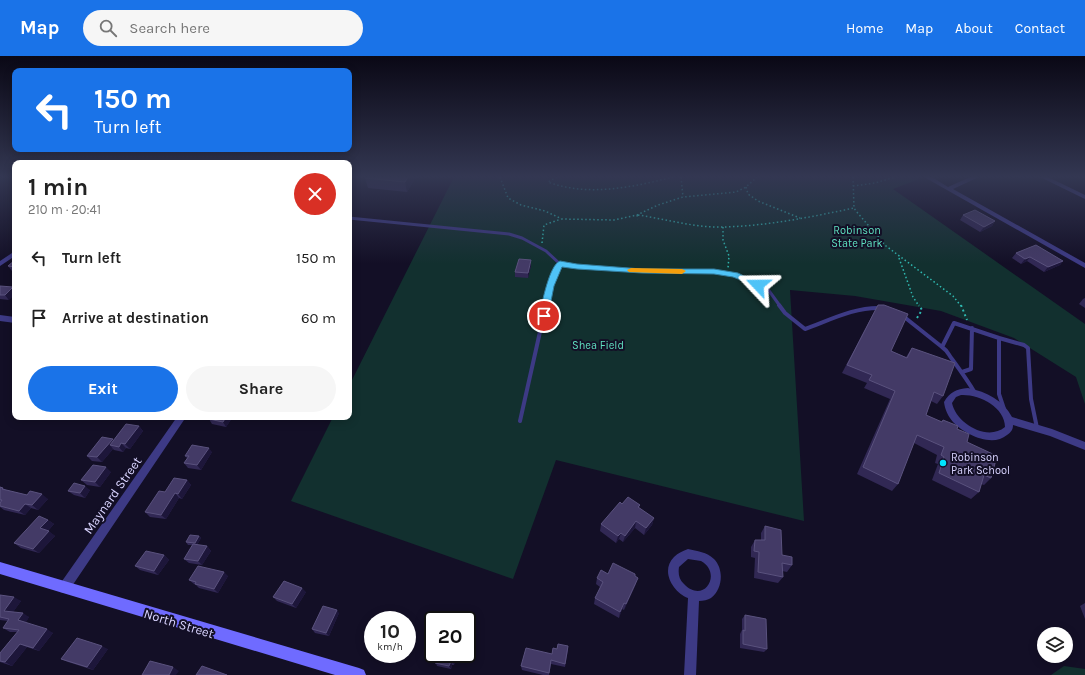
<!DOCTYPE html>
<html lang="en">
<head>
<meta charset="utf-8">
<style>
	:root { --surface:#fff; --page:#f6f6f6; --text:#222; --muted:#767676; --accent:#1a73e8 }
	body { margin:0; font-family:Karla,sans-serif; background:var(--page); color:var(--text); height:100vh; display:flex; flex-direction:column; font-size:15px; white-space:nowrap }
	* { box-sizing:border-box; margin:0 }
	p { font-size:13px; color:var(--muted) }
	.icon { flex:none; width:22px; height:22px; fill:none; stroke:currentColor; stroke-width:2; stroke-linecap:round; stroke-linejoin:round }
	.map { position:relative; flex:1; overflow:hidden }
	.sheet { position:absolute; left:12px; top:104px; width:340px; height:260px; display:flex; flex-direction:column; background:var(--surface); border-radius:8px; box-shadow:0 2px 10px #0003 }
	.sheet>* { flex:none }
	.hud { position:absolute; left:12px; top:12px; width:340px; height:84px; border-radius:8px; box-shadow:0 2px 10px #0003; background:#1a73e8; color:#fff; overflow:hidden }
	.buttons { position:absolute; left:1037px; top:571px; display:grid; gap:8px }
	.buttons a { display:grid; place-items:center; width:36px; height:36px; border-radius:50%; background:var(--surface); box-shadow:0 2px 10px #0003; font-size:20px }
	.speed { position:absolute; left:364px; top:555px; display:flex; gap:8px; font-size:20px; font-weight:700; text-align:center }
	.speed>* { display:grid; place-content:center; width:52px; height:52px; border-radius:50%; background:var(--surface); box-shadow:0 2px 10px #0003; line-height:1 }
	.speed small { font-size:10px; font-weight:400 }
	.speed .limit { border:2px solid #111; border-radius:6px; background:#fff; color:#111 }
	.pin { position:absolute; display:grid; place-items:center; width:34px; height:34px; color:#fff; margin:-17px; border:2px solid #fff; border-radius:50%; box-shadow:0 1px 4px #0007 }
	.me { position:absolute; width:44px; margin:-22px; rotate:293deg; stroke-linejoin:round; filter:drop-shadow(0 0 3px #0008) }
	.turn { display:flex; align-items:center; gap:14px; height:84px; padding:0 16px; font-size:18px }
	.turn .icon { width:52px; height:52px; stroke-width:2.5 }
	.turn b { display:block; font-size:28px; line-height:34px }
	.round { display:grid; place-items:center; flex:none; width:42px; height:42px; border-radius:21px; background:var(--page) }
	.headline { display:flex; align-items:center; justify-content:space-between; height:68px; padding:0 16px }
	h1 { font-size:24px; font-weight:700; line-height:30px }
	.action { display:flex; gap:8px; margin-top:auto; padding:8px 16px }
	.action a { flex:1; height:46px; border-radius:24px; background:var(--accent); color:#fff; font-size:16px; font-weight:700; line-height:46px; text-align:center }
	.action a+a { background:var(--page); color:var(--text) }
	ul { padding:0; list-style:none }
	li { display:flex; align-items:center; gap:12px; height:60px; padding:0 16px }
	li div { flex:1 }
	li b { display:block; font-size:15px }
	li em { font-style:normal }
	header { display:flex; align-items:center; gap:24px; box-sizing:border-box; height:56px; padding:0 20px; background:var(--accent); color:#fff }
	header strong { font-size:19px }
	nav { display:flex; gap:22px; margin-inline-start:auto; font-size:14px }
	.search { width:280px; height:36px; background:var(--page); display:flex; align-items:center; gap:10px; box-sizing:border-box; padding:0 14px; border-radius:22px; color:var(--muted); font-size:15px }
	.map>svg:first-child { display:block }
	.green { fill:#12302f }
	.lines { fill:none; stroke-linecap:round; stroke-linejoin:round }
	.path-far1 { stroke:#2fb8b0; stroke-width:1.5; stroke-dasharray:1.5 2.5; stroke-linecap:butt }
	.path { stroke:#2fb8b0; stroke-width:2; stroke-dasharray:2 3; stroke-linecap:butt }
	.lane-far1 { stroke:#3d3a85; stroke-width:3 }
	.lane { stroke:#3d3a85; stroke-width:4 }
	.street { fill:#3d3a85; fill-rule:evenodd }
	.secondary { fill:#6f6bff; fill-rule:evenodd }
	.wall { fill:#312854 }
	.shaded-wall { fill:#1d163a }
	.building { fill:#433a66; stroke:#5a527e }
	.route { fill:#4fc3f7; stroke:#337fa1 }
	.slow { fill:#f59e0b }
	.poi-dot { fill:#00e5ff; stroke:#130f26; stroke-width:1.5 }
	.labels { text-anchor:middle; stroke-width:4; stroke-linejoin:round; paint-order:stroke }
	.park-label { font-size:11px; fill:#5fe0c0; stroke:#130f26 }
	.poi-label { font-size:11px; fill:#d9d4ff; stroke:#130f26; text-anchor:start }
	.near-street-label { font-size:13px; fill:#d9d4ff; stroke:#130f26 }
</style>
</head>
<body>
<header>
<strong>Map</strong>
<div class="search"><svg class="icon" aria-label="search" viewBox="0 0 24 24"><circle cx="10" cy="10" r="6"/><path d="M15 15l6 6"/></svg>Search here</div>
<nav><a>Home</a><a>Map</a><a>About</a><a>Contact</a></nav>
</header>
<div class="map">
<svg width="1085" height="619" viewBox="0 0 1085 619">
	<rect width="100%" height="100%" fill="#130f26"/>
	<path class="green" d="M 454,121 L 917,121 L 919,123 L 893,133 L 1085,268 L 1085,348 L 1076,321 L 1014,282 L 941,255 L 855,240 L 790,234 L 804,465 L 556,404 L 513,523 L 291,445 L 333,361 L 349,361 L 349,330 Z
		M 1064,610 L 1085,613 L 1085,619 L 1051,619 Z"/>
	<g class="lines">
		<path class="path-far1" d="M 500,121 L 508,142 L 521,149 L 545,155 L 562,163 L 614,164 L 637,159 L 658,149 L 683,141 L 736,136 L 746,131 L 757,121
			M 557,121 L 548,126 C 588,141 633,131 673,121
			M 681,121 L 683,141
			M 853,121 L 854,152 L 856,155 L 886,190 L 953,240 L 961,250
			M 853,130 L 875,127 L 895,121
			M 746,131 L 748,138 L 758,145 L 800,162
			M 637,159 L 638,163
			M 638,159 C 666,163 695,172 723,171 C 767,170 811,161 854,152
			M 723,171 L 723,184 L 729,200 L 728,212
			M 542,187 L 544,169 L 561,163
			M 899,202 L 913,241 L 919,250"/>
		<path class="path" d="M 961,249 L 967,264
			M 917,262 L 922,254 L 919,249"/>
		<path class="lane-far1" d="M 349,162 L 509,178 L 522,182 L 546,195 L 560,208 L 577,211 L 642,215 L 714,215 L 735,219 L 767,232 L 780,250
			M 545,250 L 550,230 L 560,208"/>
		<path class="lane" d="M 779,249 L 785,257 L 805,273 C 830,264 854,251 881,252
			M 903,260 L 942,291
			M 999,282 L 1024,289 L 1028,292 L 1031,343 L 1037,372
			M 962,316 L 971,313 L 972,272
			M 975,337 C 968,325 960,314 952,303 C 948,298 948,295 942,291 L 954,267 L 999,282 L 999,338 L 1004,353
			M 520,365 L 546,249"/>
		<path class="street" d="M 924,121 L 932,121 L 948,131 L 970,121 L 979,121 L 953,133 L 1085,207 L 1085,212 Z
			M 1040,121 L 1048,121 L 1085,139 L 1085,143 Z
			M 15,195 L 15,200 L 0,210 L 0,205 Z
			M 0,259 L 15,261 L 15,267 L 0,265 Z
			M 968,332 C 987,336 1003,344 1012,361 L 1052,373 L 1085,386 L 1085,394 L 1050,380 L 1013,369 C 1013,374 1011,376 1007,379 C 992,392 964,378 953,366 C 948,360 945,354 944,346 C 950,336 956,333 968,332 ZM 961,339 C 979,338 1005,351 1005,371 C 987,386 956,367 952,347 L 956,341 Z
			M 177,361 L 186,361 L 68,536 L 64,537 L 60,536 L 59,532 L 60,528 Z
			M 688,493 C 697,495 707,496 714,503 C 724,513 723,533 711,542 C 708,544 703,545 699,545 L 696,619 L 684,619 L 688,542 C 673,536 660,515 674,501 C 678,497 683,495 688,493 ZM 688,503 C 692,504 697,504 701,505 C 723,517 704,549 684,528 C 679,523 678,518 679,511 Z"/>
		<path class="secondary" d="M 0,506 L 359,612 L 364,614 L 366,619 L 335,619 L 0,518 Z"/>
	</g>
	<path class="wall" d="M 416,121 L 407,136 L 368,132 L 365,122 Z
		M 963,159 L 995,165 L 992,170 L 980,176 L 960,164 Z
		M 1016,197 L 1063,205 L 1060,209 L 1044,216 L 1027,205 L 1021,208 L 1012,202 Z
		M 15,204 L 15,216 L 12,215 L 8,210 Z
		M 531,210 L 528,222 L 515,221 L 515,216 Z
		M 0,230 L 9,244 L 0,243 Z
		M 1085,242 L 1085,252 L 1079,248 L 1083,243 Z
		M 874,256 L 891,295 L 906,301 L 912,292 L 943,340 L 937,348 L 931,345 L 926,359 L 941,366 L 943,364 L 957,373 L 991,422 L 984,429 L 981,428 L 979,436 L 971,443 L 932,424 L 938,408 L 935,407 L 937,399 L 914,387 L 898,428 L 892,435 L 857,418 L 890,343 L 864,332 L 867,327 L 842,317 Z
		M 210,361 L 239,361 L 238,363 L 232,362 L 226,371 L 212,368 L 209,363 Z
		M 139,370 L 143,375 L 130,393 L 126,392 L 123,396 L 114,394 L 113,393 L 102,406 L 92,405 L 87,400 Z
		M 212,396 L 201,414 L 188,412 L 184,407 L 187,402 L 185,400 Z
		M 111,416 L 100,431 L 87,429 L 81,424 Z
		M 187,424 L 191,429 L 182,443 L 179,442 L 166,463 L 150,461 L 145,456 L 165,436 Z
		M 0,431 L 3,432 L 6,434 L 27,439 L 48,443 L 38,454 L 31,452 L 25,459 L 4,454 L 0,451 Z
		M 90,434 L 85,442 L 74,439 L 68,435 Z
		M 622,448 L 640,449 L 639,452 L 654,462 L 652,469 L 644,479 L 635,472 L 623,486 L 619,483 L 616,487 L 600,475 L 601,468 Z
		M 48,464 L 54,468 L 48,475 L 55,480 L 39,497 L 21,492 L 14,487 Z
		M 765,470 L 782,499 L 792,509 L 787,516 L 782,515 L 783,521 L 778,527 L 754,522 L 755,502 L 751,501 L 751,491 L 755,484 L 761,484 L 761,477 Z
		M 199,480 L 201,482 L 197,489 L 207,490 L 211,495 L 202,509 L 189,507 L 184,503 L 193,489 L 188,489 L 186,486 Z
		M 164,499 L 169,504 L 158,519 L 140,514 L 135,510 Z
		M 608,518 L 635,518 L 635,520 L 636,528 L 624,554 L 622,553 L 619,562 L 594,548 L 595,542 L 600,531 L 596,528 L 597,522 Z
		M 228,520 L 218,537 L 199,532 L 196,529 L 194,528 L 189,524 Z
		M 306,536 L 296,552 L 277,545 L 273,541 Z
		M 0,539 L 21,545 L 13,556 L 29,561 L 25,567 L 53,577 L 39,595 L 27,591 L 12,610 L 0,606 L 0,597 L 17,576 L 10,576 L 3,572 L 8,565 L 0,564 Z
		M 1085,547 L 1085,563 L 1080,550 Z
		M 339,557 L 329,580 L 315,577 L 312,573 Z
		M 745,559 L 767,593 L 764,596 L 740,592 L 740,578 L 742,574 L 742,563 Z
		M 108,593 L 93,614 L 68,606 L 61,603 Z
		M 568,594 L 565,611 L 551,608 L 549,619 L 543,619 L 522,614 L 521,610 L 552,598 Z
		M 435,598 L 457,598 L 454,609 L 452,609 L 451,613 L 437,610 L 434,602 Z"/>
	<path class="shaded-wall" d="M 408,121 L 416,121 L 407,136 L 405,126 Z
		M 995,165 L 992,170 L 980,176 L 984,171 Z
		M 1030,201 L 1027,205 L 1021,208 L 1025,203 Z
		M 531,204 L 531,210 L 528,222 L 528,217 Z
		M 1063,205 L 1060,209 L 1044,216 L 1048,211 Z
		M 13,231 L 15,234 L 15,239 L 9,244 L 5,239 Z
		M 226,361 L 232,361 L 232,362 L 226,371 L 223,366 Z
		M 139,370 L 143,375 L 130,393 L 125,388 Z
		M 113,383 L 117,388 L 110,389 L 113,393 L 102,406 L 97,401 Z
		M 121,387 L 126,392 L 123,396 L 119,391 Z
		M 209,392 L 212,396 L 201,414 L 197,409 Z
		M 106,411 L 111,416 L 100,431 L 95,426 Z
		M 187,424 L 191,429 L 182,443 L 178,438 Z
		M 85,430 L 90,434 L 85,442 L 80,437 Z
		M 175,437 L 179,442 L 166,463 L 161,459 Z
		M 42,438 L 48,443 L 38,454 L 32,449 Z
		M 25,448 L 31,452 L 25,459 L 19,455 Z
		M 654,462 L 652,469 L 644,479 L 646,472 Z
		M 48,464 L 54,468 L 46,477 L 40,472 Z
		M 636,465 L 635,472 L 623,486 L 625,480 Z
		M 49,475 L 55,480 L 39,497 L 33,493 Z
		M 621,477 L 619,483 L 616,487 L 618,480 Z
		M 199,480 L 201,482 L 197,489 L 195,487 Z
		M 207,490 L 211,495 L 202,509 L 198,505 Z
		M 164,499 L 169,504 L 158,519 L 154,515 Z
		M 224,516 L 228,520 L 218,537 L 214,533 Z
		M 638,522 L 636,528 L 624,554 L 626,548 Z
		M 302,532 L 306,536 L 296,552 L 292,548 Z
		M 14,541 L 21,545 L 11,559 L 4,555 Z
		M 624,547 L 619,562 L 620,556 Z
		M 337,554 L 339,557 L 329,580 L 326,577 Z
		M 23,557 L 29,561 L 25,568 L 18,564 Z
		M 47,573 L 53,577 L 39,595 L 33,592 Z
		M 20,588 L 27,591 L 12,610 L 5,606 Z
		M 102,590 L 108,593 L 93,614 L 87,611 Z
		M 455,598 L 457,598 L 454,609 L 453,606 Z
		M 451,605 L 452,609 L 451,613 L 449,610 Z
		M 173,611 L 179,615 L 176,619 L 169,619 Z"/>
	<path class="building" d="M 366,121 L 408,121 L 405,126 L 365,122 Z
		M 975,154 L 995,165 L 984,171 L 963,159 Z
		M 1036,189 L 1063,205 L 1048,211 L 1030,201 L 1025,203 L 1016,197 Z
		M 519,203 L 531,204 L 528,217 L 515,216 Z
		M 15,204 L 15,211 L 8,210 Z
		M 0,230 L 13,231 L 5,239 L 0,239 Z
		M 878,249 L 884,249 L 908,258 L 891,295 L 907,302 L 912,292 L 955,307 L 943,340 L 934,336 L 926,359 L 942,366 L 943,364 L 958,370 L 957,373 L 969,378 L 967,386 L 997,400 L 991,422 L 984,419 L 979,436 L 939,417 L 944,401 L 941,399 L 944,391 L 917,379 L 898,428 L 863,411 L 895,335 L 869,324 L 872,319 L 847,309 Z
		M 210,361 L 226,361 L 223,366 L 209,363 Z
		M 126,368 L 139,370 L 125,388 L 121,387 L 119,391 L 110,389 Z
		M 102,381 L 113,383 L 97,401 L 87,400 Z
		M 192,389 L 209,392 L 197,409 L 184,407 L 189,400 L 185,400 Z
		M 93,409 L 106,411 L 95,426 L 81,424 Z
		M 174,422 L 187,424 L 178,438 L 175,437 L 161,459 L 145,456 L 159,435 L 165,436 Z
		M 74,427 L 85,430 L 80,437 L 68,435 Z
		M 0,431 L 3,432 L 2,433 L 27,439 L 30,435 L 42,438 L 32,449 L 25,448 L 19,455 L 0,450 L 0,447 L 2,444 L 0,444 Z
		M 628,441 L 640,449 L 638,451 L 654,462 L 646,472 L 636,465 L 625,480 L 621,477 L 618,480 L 601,468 L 620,446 L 622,448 Z
		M 39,460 L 48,464 L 40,472 L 49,475 L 33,493 L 14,487 Z
		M 765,470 L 781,474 L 782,499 L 792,501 L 792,509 L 782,507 L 783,521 L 758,516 L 759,496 L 754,495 L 755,484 L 765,484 Z
		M 190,479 L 199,480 L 195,487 L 186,486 Z
		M 193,488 L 207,490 L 198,505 L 184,503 Z
		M 146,495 L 164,499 L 154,515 L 135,510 Z
		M 613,507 L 635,518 L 635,520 L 638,522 L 626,548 L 624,547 L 620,556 L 595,542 L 603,526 L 597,522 L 601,514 L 608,518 Z
		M 198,510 L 224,516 L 214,533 L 195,528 L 196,526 L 189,524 Z
		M 284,525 L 302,532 L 292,548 L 273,541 Z
		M 0,539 L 14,541 L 4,555 L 23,557 L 18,564 L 47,573 L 33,592 L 20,588 L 5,606 L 0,605 L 0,597 L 19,574 L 3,572 L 9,563 L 0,561 Z
		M 323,550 L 337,554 L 326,577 L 312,573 Z
		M 745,559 L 766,563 L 767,593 L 743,588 L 743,574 L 745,575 Z
		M 77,582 L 102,590 L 87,611 L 61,603 Z
		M 558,588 L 568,590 L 565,608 L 551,604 L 549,617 L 521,610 L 526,592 L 552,598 L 553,592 L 557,593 Z
		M 435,598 L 455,598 L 453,606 L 451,605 L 449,610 L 435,607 L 436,602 L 434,602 Z
		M 150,605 L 173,611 L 169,619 L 142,619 Z
		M 202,610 L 227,619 L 196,619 Z"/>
	<linearGradient id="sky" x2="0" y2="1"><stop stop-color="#0a0815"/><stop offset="0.58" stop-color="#333752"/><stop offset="1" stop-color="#333752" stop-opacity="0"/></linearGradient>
	<rect width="1085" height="208" fill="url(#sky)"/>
	<path class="route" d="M 560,205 L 577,208 L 642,213 L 714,213 L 738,217 L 762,229 L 758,231 L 733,221 L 714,218 L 642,217 L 577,213 L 562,211 L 554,230 L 548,260 L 546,262 L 541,262 L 539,260 C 542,248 549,209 560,205 Z"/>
	<path class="slow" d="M 631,212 L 682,213 L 686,215 L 682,218 L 629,216 L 627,214 Z"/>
	<circle class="poi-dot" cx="943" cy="407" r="4"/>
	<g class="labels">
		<g class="park-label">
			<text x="857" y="178">Robinson<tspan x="857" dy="13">State Park</tspan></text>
			<text x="598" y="293">Shea Field</text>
		</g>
		<g class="poi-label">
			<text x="951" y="405">Robinson<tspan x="951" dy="13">Park School</tspan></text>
		</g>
		<g class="near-street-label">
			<text transform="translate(112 439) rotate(-55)" y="5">Maynard Street</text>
			<text transform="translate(179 567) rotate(17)" y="5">North Street</text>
		</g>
	</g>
</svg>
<div class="buttons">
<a><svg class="icon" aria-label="layers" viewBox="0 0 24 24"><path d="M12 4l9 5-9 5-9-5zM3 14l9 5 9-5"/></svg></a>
</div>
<div class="speed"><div>10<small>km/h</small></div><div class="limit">20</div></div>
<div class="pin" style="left:544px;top:260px;background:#d93025"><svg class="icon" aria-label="arrive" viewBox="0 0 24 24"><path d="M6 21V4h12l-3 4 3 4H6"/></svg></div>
<svg class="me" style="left:758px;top:229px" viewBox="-20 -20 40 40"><path d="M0-17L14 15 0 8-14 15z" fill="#4fc3f7" stroke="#fff" stroke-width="4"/></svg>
<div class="hud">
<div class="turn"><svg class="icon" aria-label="left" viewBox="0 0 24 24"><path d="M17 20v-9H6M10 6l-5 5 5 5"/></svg><div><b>150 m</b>Turn left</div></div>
</div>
<section class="sheet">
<div class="headline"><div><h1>1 min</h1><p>210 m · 20:41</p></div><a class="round" style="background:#d93025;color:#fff"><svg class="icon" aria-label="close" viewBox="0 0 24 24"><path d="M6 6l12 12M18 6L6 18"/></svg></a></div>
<ul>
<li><svg class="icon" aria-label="left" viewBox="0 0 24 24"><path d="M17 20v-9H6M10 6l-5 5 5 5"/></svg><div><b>Turn left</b></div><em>150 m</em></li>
<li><svg class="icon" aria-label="arrive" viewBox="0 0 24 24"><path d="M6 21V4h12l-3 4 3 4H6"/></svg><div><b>Arrive at destination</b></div><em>60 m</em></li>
</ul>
<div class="action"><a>Exit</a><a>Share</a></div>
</section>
</div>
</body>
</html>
